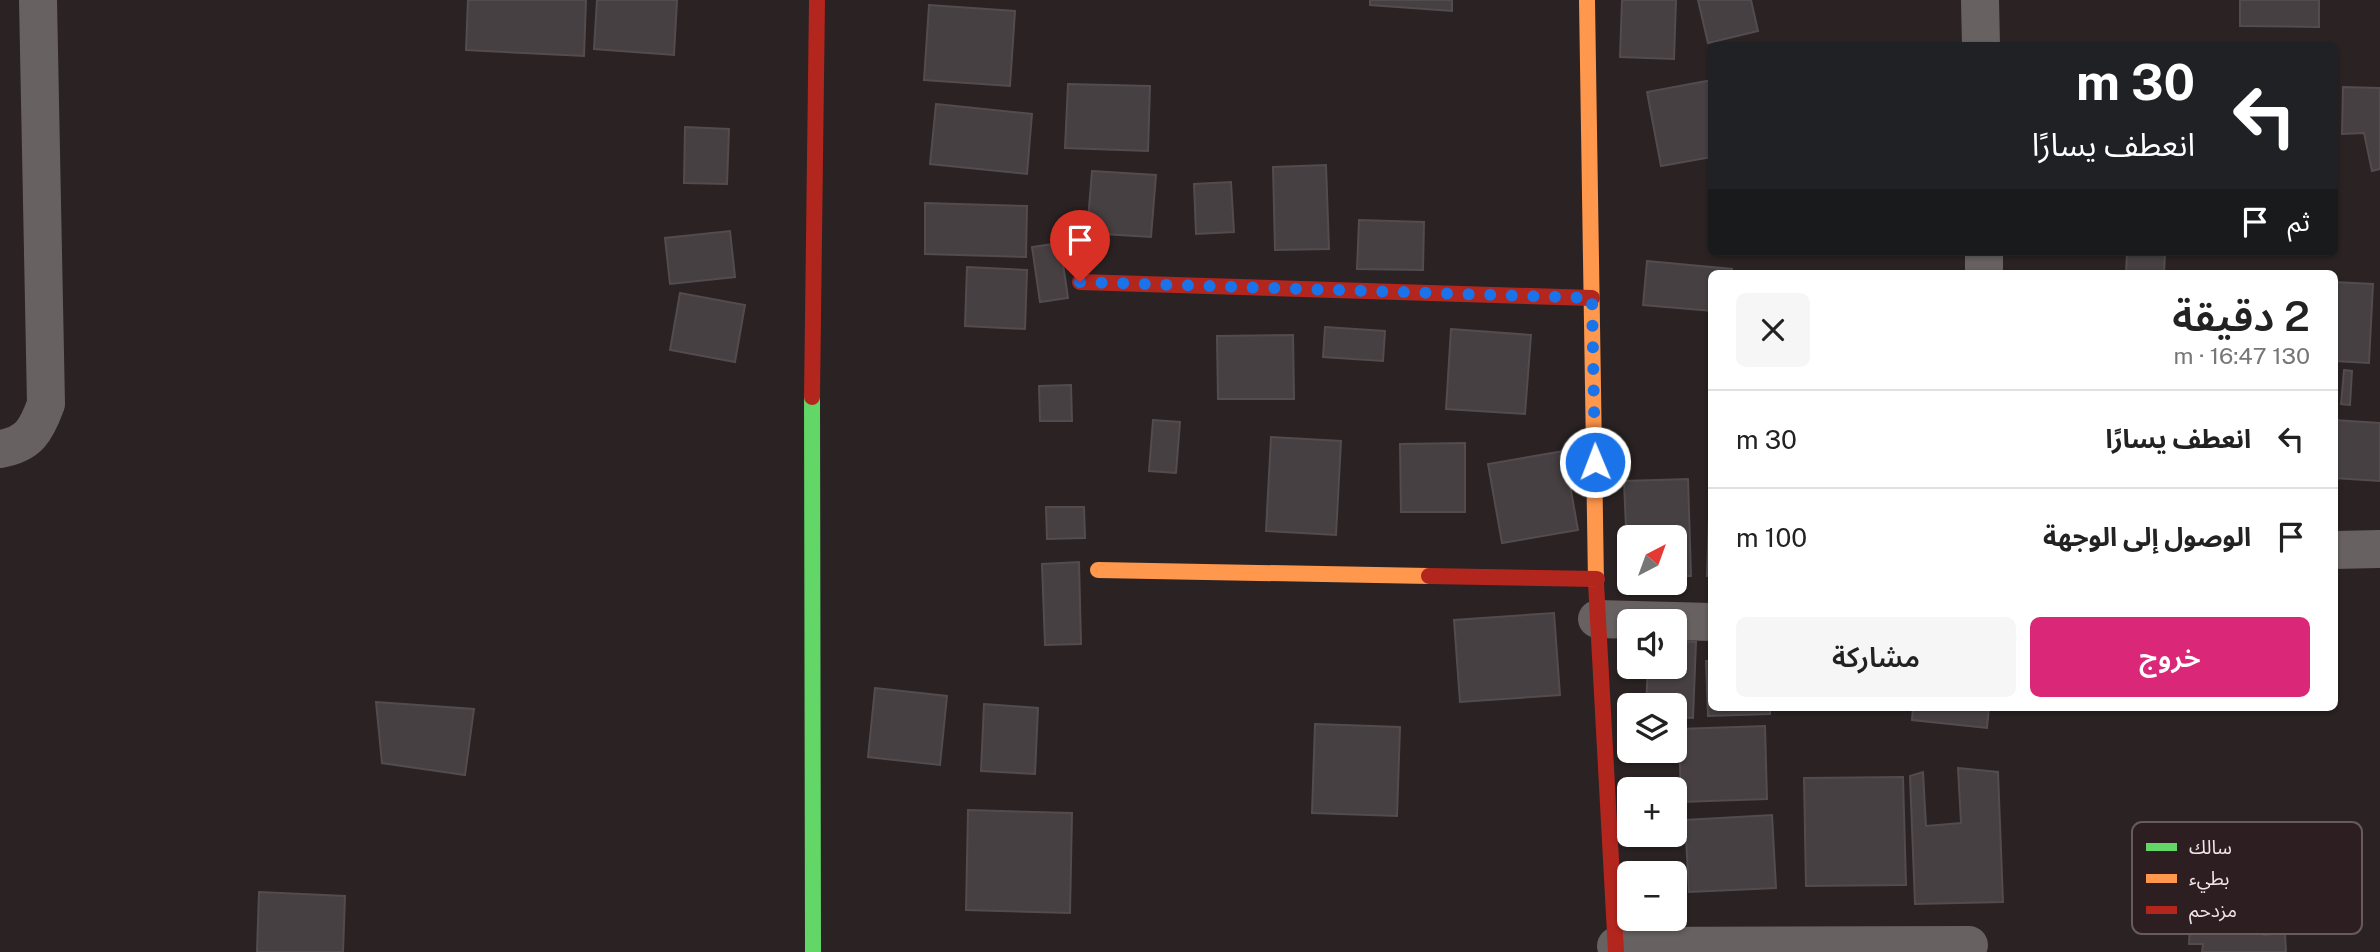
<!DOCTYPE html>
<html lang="ar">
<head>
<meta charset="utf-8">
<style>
	:root { --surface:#fff; --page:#f6f6f6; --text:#222; --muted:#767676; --line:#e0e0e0; --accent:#db2777 }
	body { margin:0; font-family:"Public Sans","Noto Sans Arabic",sans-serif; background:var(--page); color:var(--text); direction:rtl; height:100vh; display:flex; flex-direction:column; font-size:26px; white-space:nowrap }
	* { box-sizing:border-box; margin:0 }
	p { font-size:23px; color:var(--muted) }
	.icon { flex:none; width:38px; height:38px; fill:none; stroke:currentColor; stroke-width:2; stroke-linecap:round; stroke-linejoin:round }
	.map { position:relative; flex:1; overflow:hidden; direction:ltr }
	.panel { position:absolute; left:1708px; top:270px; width:630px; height:441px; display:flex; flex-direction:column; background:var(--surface); border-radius:10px; box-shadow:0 2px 5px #0004; direction:rtl }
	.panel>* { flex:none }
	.top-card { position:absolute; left:1708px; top:42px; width:630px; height:214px; border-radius:10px; box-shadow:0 2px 5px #0004; direction:rtl; background:#202124; color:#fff; overflow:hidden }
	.needle { width:46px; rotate:41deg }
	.controls { position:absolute; left:1617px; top:525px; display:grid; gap:14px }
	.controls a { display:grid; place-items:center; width:70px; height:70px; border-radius:10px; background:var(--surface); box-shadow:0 2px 5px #0004; font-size:35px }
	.pin { position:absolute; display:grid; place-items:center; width:60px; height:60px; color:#fff; margin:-72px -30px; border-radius:50% 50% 50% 0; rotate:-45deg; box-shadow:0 0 7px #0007 }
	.pin .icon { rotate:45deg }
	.me { position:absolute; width:77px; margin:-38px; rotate:359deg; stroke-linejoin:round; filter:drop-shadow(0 0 5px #0008) }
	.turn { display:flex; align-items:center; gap:24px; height:147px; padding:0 28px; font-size:32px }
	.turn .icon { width:91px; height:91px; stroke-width:2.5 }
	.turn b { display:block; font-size:49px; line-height:60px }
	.then { display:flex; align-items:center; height:66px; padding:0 28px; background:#0003; gap:14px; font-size:26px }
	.round { display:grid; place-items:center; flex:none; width:74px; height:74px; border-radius:10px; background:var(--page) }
	.summary { display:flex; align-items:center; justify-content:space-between; height:119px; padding:0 28px }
	h1 { font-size:42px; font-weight:600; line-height:52px }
	.action { display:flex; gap:14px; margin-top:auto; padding:14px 28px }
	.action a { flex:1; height:80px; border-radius:10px; background:var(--accent); color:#fff; font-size:28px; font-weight:600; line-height:80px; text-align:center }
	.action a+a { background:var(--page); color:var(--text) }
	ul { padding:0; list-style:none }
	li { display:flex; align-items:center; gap:21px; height:98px; padding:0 28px; border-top:2px solid var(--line) }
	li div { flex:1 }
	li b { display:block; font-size:26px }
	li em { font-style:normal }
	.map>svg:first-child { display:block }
	.building { fill:#464042; stroke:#534c4f; stroke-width:2 }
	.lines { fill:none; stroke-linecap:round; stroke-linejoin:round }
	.street { stroke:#676261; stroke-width:38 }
	.fast { stroke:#63d668; stroke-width:16 }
	.slow { stroke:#ff974d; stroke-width:16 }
	.jam { stroke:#b3261e; stroke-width:16 }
	.route { stroke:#1a73e8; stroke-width:12; stroke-dasharray:0 21.6 }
	.key { fill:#2d1e22; stroke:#685a5e; stroke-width:2 }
	.key-label { font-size:19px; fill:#f1e6e9 }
</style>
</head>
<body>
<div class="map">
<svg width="2380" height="952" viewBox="0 0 2380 952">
	<rect width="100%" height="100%" fill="#2a2223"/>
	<path class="building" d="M 468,0 L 586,0 L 584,56 L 466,50 Z
		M 597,0 L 677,0 L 674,55 L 594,49 Z
		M 1370,0 L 1452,0 L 1452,11 L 1370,5 Z
		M 1622,0 L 1676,0 L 1674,59 L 1620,57 Z
		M 1698,0 L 1751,0 L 1758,31 L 1708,43 Z
		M 2240,0 L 2319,0 L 2319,27 L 2240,26 Z
		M 929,5 L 1015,11 L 1010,86 L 924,80 Z
		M 1712,80 L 1712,157 L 1661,166 L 1647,92 Z
		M 1068,84 L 1150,86 L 1148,151 L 1065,148 Z
		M 2343,87 L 2380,88 L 2380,169 L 2372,171 L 2364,133 L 2342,134 Z
		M 936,104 L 1032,114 L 1027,174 L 930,164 Z
		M 685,127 L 729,129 L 727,184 L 684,183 Z
		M 1326,165 L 1329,249 L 1275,250 L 1273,167 Z
		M 1092,171 L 1156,175 L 1151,237 L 1087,233 Z
		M 1231,182 L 1234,232 L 1196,234 L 1194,184 Z
		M 925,203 L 1027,206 L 1026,257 L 925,254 Z
		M 1359,220 L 1424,222 L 1423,270 L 1357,269 Z
		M 730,231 L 735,277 L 670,284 L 665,238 Z
		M 1060,243 L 1068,298 L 1040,302 L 1032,247 Z
		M 2127,252 L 2165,252 L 2164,273 L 2126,273 Z
		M 1647,261 L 1732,269 L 1731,273 L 1712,273 L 1712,311 L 1643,305 Z
		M 967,267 L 1027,270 L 1025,329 L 965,326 Z
		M 2334,282 L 2373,284 L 2369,363 L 2334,361 Z
		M 680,293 L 745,305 L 735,362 L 670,350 Z
		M 1325,327 L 1385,331 L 1383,361 L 1323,357 Z
		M 1451,329 L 1531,335 L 1525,414 L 1446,409 Z
		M 1293,335 L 1294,399 L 1218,399 L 1217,336 Z
		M 2344,370 L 2352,371 L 2350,405 L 2341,404 Z
		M 1071,385 L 1072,421 L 1040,421 L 1039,386 Z
		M 1153,420 L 1180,422 L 1176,473 L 1149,471 Z
		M 2334,420 L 2380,423 L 2380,481 L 2334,478 Z
		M 1271,437 L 1341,441 L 1336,535 L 1266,531 Z
		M 1465,443 L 1465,512 L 1401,512 L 1400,444 Z
		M 1564,451 L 1578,530 L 1502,543 L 1488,464 Z
		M 1688,479 L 1691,576 L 1675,576 L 1675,537 L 1629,537 L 1628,577 L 1624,481 Z
		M 1710,489 L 1712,489 L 1712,576 L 1707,576 Z
		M 1046,507 L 1084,507 L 1085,538 L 1047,539 Z
		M 1079,562 L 1081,644 L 1045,645 L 1042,564 Z
		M 1554,613 L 1560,695 L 1460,702 L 1454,620 Z
		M 1675,641 L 1696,642 L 1693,718 L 1675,717 L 1675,705 L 1646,705 L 1648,667 L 1675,667 Z
		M 1706,661 L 1712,661 L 1712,707 L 1770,707 L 1770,714 L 1708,716 Z
		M 875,688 L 947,696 L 940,765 L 868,757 Z
		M 376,702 L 474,709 L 465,775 L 382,763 Z
		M 984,704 L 1038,708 L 1035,774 L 981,771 Z
		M 1913,707 L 1989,707 L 1987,728 L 1912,720 Z
		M 1315,724 L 1400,727 L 1397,816 L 1312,813 Z
		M 1765,726 L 1767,799 L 1681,802 L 1679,729 Z
		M 1958,768 L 1998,772 L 2003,902 L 1915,904 L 1910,776 L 1923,772 L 1926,826 L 1961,823 Z
		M 1903,777 L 1906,885 L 1806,886 L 1804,778 Z
		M 968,810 L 1072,813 L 1070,913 L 966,910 Z
		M 1772,815 L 1776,888 L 1689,892 L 1685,820 Z
		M 259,892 L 345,896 L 343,952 L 257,952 Z
		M 2229,896 L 2239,899 L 2239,912 L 2263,912 L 2264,935 L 2285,933 L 2286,952 L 2202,952 L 2203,944 L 2189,944 L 2190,925 L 2205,928 L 2206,900 L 2226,906 Z"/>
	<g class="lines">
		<path class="street" d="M 1980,0 L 1981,46
			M 1984,252 L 1984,273
			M 0,449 C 29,444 36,431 46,404 L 38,0
			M 2334,550 L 2380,549
			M 1597,619 L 1712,622
			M 1616,946 L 1969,945"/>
		<path class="fast" d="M 812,397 L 813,952"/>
		<path class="slow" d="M 1587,0 L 1596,583
			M 1098,570 L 1429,576"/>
		<path class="jam" d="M 1080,282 L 1592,298
			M 812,397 L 817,0
			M 1429,576 L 1597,579
			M 1596,583 L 1616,952"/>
	</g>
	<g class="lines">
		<path class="route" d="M 1080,282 L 1592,298 L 1595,462"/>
	</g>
	<rect x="2132" y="822" width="230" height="112" rx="10" class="key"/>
	<rect x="2146" y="843" width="31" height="8" fill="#63d668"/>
	<rect x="2146" y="874" width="31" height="9" fill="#ff974d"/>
	<rect x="2146" y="906" width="31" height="8" fill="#b3261e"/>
	<g class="key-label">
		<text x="2189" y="854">سالك</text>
		<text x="2189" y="885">بطيء</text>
		<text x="2189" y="917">مزدحم</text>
	</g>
</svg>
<div class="controls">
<a><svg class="needle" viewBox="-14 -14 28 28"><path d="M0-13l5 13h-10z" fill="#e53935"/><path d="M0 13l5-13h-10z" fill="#767676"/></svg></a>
<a><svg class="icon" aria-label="sound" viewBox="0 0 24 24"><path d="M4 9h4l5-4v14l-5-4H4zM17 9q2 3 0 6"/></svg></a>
<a><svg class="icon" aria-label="layers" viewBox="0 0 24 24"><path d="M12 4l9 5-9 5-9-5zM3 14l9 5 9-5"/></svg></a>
<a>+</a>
<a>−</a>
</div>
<div class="pin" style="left:1080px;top:282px;background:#d93025"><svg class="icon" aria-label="arrive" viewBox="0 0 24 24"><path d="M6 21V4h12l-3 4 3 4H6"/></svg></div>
<svg class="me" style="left:1595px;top:462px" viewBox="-20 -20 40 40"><circle r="17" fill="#1a73e8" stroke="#fff" stroke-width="3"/><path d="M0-11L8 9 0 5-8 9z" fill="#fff"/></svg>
<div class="top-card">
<div class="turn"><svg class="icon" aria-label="left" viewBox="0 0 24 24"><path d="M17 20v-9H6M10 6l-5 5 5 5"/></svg><div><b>30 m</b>انعطف يسارًا</div></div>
<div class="then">ثم<svg class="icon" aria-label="arrive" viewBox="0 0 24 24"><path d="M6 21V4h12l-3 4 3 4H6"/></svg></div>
</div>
<section class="panel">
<div class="summary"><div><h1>2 دقيقة</h1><p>130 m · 16:47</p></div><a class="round"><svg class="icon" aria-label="close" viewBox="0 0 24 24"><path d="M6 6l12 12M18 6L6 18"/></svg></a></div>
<ul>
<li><svg class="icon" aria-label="left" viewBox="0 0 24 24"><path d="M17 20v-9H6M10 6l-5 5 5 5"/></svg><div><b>انعطف يسارًا</b></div><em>30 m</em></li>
<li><svg class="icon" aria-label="arrive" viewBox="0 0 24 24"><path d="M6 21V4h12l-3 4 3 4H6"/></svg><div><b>الوصول إلى الوجهة</b></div><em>100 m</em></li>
</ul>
<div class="action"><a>خروج</a><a>مشاركة</a></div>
</section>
</div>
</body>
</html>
